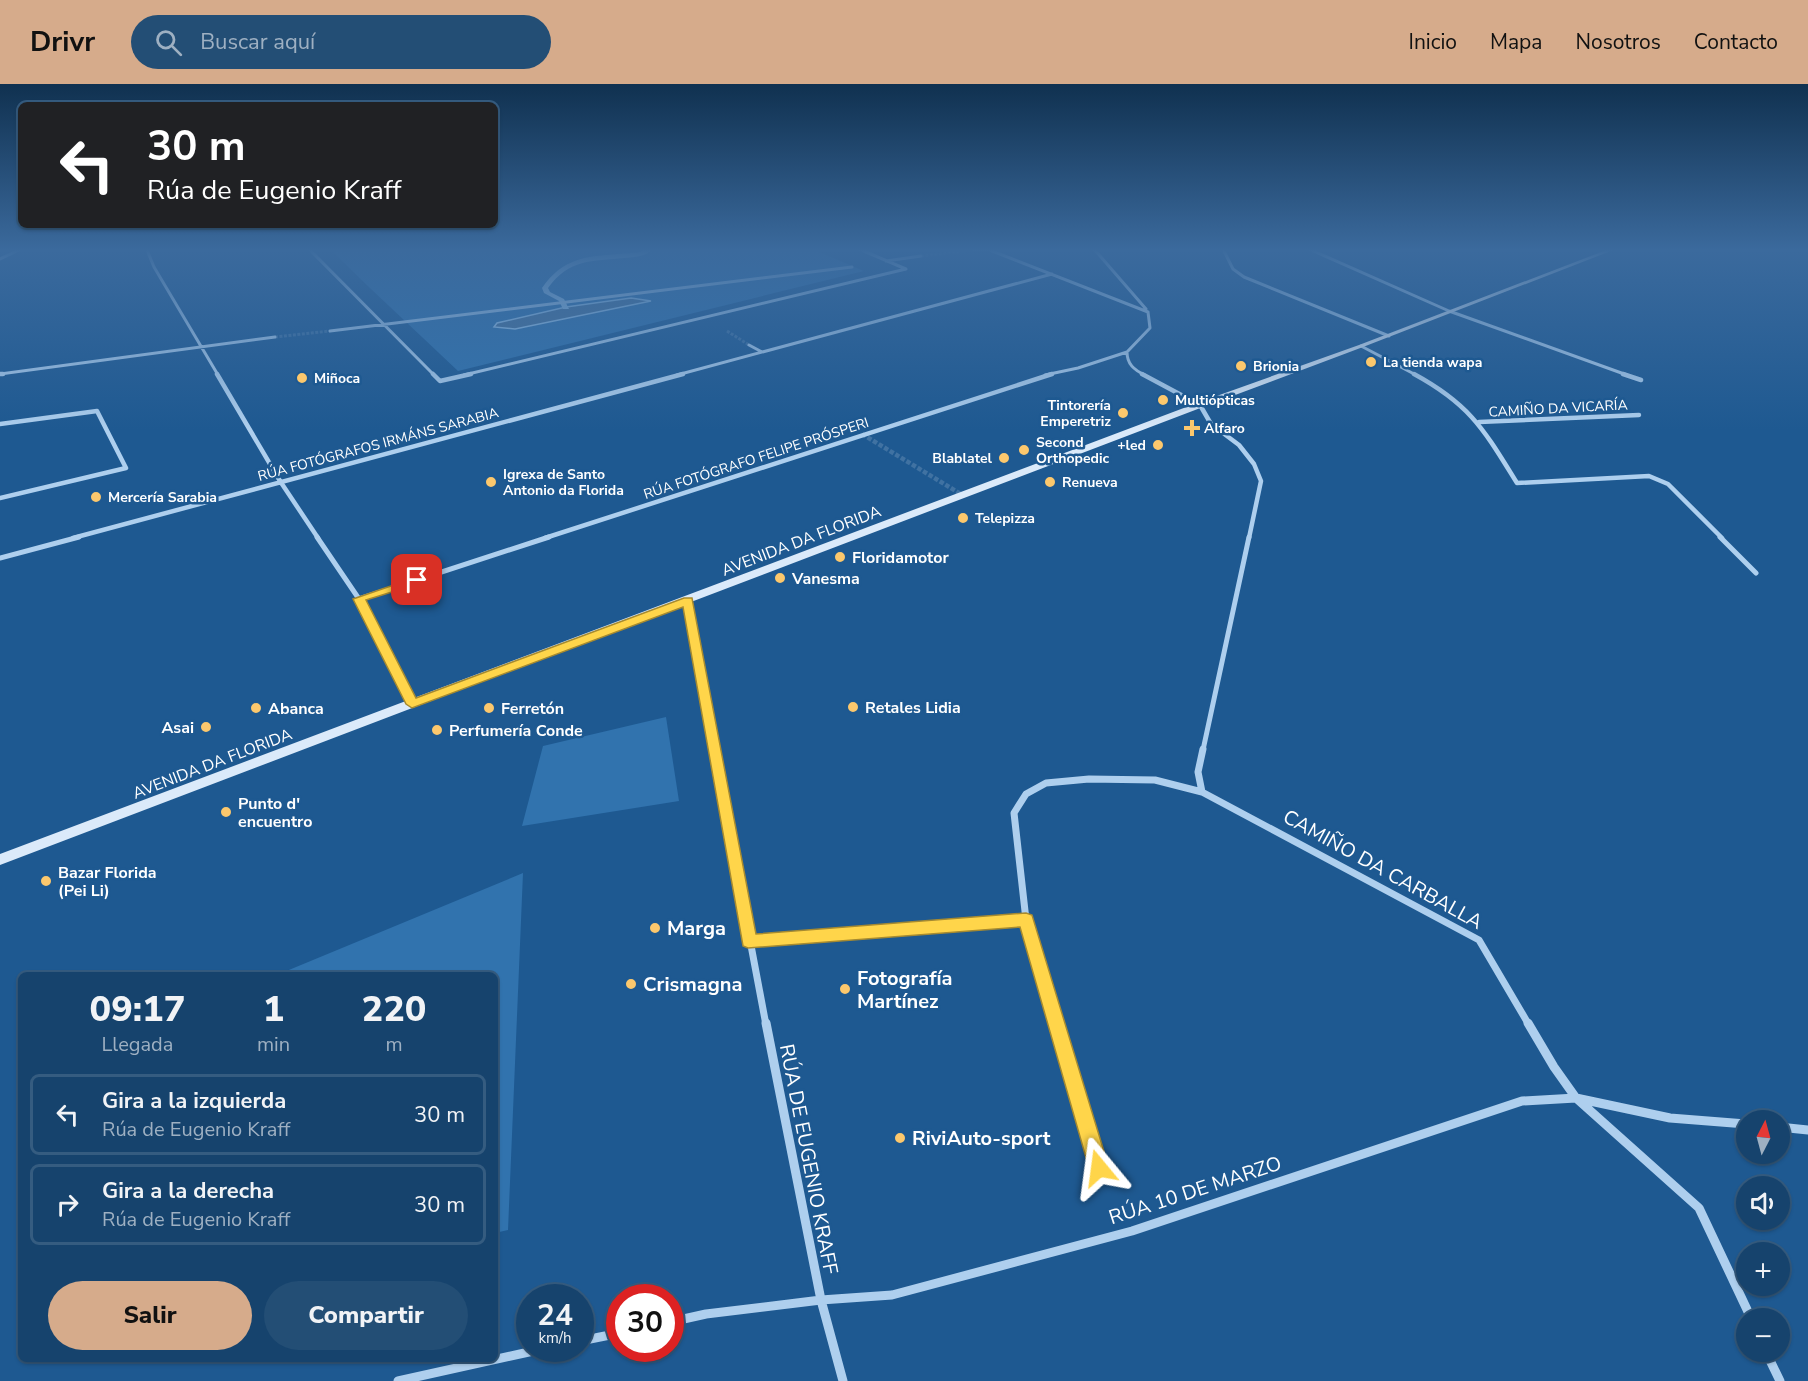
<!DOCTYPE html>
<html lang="es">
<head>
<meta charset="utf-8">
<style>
	:root { --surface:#16436d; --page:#234e75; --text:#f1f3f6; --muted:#9eb0c2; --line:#355c80; --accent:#d6ab8b }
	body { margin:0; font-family:"Nunito Sans",sans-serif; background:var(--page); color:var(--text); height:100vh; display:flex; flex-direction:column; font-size:22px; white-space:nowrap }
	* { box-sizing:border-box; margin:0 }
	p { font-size:20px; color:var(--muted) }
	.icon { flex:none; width:33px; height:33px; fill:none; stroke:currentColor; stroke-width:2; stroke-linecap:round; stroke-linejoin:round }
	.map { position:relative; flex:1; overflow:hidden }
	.details { position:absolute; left:18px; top:888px; width:480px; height:390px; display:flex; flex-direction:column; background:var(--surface); border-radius:9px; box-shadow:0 2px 4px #0004,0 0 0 2px var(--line) }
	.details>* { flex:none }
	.guide { position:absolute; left:18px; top:18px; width:480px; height:126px; border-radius:9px; box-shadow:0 2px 4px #0004,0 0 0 2px var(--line); background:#202124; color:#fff; overflow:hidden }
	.needle { width:39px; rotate:6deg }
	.fabs { position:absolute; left:1736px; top:1026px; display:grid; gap:12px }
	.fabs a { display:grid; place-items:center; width:54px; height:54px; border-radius:50%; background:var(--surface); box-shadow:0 2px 4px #0004,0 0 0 2px var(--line); font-size:30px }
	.speed { position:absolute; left:516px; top:1200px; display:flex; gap:12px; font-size:30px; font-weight:700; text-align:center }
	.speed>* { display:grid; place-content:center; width:78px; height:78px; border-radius:50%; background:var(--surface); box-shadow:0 2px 4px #0004,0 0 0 2px var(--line); line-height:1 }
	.speed small { font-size:15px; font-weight:400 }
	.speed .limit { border:9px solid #d22; background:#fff; color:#111 }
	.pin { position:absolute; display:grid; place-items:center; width:51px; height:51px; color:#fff; margin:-26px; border-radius:12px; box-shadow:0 3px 9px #0006 }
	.me { position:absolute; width:66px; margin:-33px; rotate:344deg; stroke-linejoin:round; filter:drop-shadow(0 0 4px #0008) }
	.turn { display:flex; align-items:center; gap:21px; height:126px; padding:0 30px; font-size:27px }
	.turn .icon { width:78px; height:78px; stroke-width:2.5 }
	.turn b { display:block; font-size:42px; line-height:51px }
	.eta { display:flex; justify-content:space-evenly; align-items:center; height:102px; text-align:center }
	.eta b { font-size:36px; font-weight:800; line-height:42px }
	.action { display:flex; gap:12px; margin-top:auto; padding:12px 30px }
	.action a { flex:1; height:69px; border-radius:36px; background:var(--accent); color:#111; font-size:24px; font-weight:800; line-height:69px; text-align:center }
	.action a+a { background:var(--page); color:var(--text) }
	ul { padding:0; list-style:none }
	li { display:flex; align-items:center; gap:18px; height:81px; margin:0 12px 9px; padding:0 18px; border:3px solid var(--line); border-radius:9px }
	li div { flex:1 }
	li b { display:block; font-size:22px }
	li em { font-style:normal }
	header { display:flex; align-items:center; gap:36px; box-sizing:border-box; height:84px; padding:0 30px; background:var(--accent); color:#111 }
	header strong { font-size:28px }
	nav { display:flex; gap:33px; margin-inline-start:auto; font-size:21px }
	.search { width:420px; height:54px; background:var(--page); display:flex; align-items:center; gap:15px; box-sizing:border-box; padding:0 21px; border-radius:33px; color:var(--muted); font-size:22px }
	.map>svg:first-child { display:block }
	.green { fill:#3173ae }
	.water { fill:#49729a; stroke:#a1cbef; stroke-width:1.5 }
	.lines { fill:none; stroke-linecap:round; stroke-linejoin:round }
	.stream { fill:#a1cbef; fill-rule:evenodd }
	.street-tunnel-far1 { stroke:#4072a2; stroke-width:3; stroke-dasharray:3 1.5; stroke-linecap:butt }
	.street-tunnel { stroke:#4072a2; stroke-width:4.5; stroke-dasharray:4.5 2; stroke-linecap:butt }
	.street-far4 { stroke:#aecfee; stroke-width:3 }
	.street-far3 { stroke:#aecfee; stroke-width:4.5 }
	.street-far2 { stroke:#aecfee; stroke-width:5 }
	.street-far1 { stroke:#aecfee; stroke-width:7 }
	.street { stroke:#aecfee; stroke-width:9 }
	.secondary { fill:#dbeafa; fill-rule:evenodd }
	.route { fill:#ffd54a; stroke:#a68a30; stroke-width:1.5 }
	.poi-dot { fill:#fcc86d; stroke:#1e5991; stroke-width:2 }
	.labels { text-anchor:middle; stroke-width:5; stroke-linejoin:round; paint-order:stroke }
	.far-poi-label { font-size:14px; font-weight:bold; fill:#fff; stroke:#1e5991; text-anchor:start }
	.far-street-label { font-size:14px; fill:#fff; stroke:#1e5991 }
	.street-label { font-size:16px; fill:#fff; stroke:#1e5991 }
	.poi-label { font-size:16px; font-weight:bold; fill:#fff; stroke:#1e5991; text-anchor:start }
	.near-street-label { font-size:20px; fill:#fff; stroke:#1e5991 }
	.near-poi-label { font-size:20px; font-weight:bold; fill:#fff; stroke:#1e5991; text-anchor:start }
</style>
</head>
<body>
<header>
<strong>Drivr</strong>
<div class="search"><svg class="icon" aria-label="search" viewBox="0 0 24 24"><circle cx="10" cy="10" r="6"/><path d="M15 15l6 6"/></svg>Buscar aquí</div>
<nav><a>Inicio</a><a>Mapa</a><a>Nosotros</a><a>Contacto</a></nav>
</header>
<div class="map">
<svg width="1808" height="1297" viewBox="0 0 1808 1297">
	<rect width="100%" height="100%" fill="#1e5991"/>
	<path class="green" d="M 330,165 L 812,165 L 864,187 L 458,287 C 415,246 372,207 330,165 Z
		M 666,633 L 679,717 L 522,742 L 543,662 Z
		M 523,789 L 508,1146 L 495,1149 L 495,891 L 283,891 L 284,888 Z"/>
	<path class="water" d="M 631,214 L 651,217 L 515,245 L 494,243 L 497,239 L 566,223 Z"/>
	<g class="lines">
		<path class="stream" d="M 644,165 L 650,165 L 651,167 C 643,173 634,173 624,174 C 592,177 569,175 548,204 L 550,208 L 564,215 L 569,225 L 563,225 L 559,217 L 544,209 L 542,204 C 567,167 599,173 640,168 Z"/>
		<path class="street-tunnel-far1" d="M 921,172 L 973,166
			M 727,247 L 749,261
			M 275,253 L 330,247"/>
		<path class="street-tunnel" d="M 862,350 L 964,412"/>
		<path class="street-far4" d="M 149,165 L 147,166 L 154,183 L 218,291
			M 309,165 L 434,291
			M 987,165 L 1148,228
			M 1094,165 L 1146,225
			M 1223,165 L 1233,185 L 1244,193 L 1389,252
			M 1309,165 L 1449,227 L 1627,291
			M 973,166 L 989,165
			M 0,175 L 21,165
			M 886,177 L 921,172
			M 330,247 L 852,183
			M 749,261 L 762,268
			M 1361,262 L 1416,291
			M 0,290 L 275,253
			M 464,291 L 906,185 L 859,165
			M 677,291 L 1052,190
			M 1045,291 L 1078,284 L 1127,268
			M 1145,291 C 1134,286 1127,280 1127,268 L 1150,244 L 1148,228"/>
		<path class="street-far3" d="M 0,290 L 3,290
			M 217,290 L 280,397 L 318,454
			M 433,290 L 440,297 L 471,290
			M 1142,290 L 1200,321 L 1211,340 L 1239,361 L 1254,380 L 1261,397 L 1249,454
			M 1414,290 C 1471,321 1484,346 1517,399 L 1649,392 L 1668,400 L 1722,454
			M 1623,290 L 1641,296
			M 1479,338 L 1639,331
			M 0,340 L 97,327 L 126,384 L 0,414
			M 73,454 L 683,290
			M 545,454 L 1052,290"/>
		<path class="street-far2" d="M 317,453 L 359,515 L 412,620
			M 1720,453 L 1756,489
			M 0,474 L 79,453
			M 359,515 L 549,453
			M 688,517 L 715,666
			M 1203,666 L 1249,453"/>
		<path class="street-far1" d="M 714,665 L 766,941
			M 1203,665 L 1198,688 L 1202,708 L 1479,856 L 1529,941
			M 749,857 L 1026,836
			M 1057,941 L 1026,836 L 1014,729 L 1026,710 L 1046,699 L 1089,695 L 1155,696 L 1202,708"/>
		<path class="street" d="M 766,939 L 821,1216 L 843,1297
			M 1056,939 L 1099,1084
			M 1528,939 L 1554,983 L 1576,1014 L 1699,1124 L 1751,1234
			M 1779,1043 L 1808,1046
			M 670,1238 L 706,1230 L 821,1216 L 892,1211 L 1132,1147 L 1522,1017 L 1576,1014 L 1670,1034 L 1746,1040
			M 580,1257 L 620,1249
			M 1766,1268 L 1780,1297
			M 398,1297 L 547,1264"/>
		<path class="secondary" d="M 1609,165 L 1616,165 L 1363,263 L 1203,323 L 0,781 L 0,770 L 1197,319 L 1359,261 Z"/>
	</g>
	<linearGradient id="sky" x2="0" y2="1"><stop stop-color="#103150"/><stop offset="0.48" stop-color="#3b6a9d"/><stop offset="1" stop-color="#3b6a9d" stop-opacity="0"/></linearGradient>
	<rect width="1808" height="346" fill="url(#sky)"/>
	<path class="route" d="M 417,493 L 421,494 L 421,499 L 366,516 L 416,614 L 684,514 L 692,514 L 756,850 L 1026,829 L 1032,831 L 1109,1084 L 1106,1091 L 1099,1094 L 1092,1091 L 1089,1084 L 1020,843 L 748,864 L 743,862 L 683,523 L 412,624 L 406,620 L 353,515 Z"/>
	<g class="poi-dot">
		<circle cx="1371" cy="278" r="6"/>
		<circle cx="1241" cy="282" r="6"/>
		<circle cx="302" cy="294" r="6"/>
		<circle cx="1163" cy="316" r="6"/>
		<circle cx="1123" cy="329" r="6"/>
		<path d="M1189 335h6v6h6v6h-6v6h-6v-6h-6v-6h6z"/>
		<circle cx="1158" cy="361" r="6"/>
		<circle cx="1024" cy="366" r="6"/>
		<circle cx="1004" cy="374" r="6"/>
		<circle cx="491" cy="398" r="6"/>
		<circle cx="1050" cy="398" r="6"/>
		<circle cx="96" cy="413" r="6"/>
		<circle cx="963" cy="434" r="6"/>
		<circle cx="840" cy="473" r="6"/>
		<circle cx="780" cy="494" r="6"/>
		<circle cx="853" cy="623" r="6"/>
		<circle cx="256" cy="624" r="6"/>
		<circle cx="489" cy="624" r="6"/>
		<circle cx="206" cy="643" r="6"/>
		<circle cx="437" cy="646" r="6"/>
		<circle cx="226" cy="728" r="6"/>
		<circle cx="46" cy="797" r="6"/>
		<circle cx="655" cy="844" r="6"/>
		<circle cx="631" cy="900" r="6"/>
		<circle cx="845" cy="905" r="6"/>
		<circle cx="900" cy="1054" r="6"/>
	</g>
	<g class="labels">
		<g class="far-poi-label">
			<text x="1383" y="283">La tienda wapa</text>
			<text x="1253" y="287">Brionia</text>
			<text x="314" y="299">Miñoca</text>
			<text x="1175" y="321">Multiópticas</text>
			<text x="1111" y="326" text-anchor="end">Tintorería<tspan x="1111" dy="16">Emperetriz</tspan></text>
			<text x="1204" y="349">Alfaro</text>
			<text x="1036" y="363">Second<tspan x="1036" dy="16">Orthopedic</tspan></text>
			<text x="1146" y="366" text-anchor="end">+led</text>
			<text x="992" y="379" text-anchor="end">Blablatel</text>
			<text x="503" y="395">Igrexa de Santo<tspan x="503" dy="16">Antonio da Florida</tspan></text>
			<text x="1062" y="403">Renueva</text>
			<text x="108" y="418">Mercería Sarabia</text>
			<text x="975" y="439">Telepizza</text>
		</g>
		<g class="far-street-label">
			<text transform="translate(1558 324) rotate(-3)" y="5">CAMIÑO DA VICARÍA</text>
			<text transform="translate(378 360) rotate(-15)" y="5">RÚA FOTÓGRAFOS IRMÁNS SARABIA</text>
			<text transform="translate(756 374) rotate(-18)" y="5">RÚA FOTÓGRAFO FELIPE PRÓSPERI</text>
		</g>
		<g class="street-label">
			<text transform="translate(801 456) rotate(-21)" y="6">AVENIDA DA FLORIDA</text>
			<text transform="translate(212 679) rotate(-21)" y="6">AVENIDA DA FLORIDA</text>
		</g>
		<g class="poi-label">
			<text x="852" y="479">Floridamotor</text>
			<text x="792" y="500">Vanesma</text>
			<text x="865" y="629">Retales Lidia</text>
			<text x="268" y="630">Abanca</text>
			<text x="501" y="630">Ferretón</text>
			<text x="194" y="649" text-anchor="end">Asai</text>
			<text x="449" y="652">Perfumería Conde</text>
			<text x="238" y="725">Punto d'<tspan x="238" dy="18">encuentro</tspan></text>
			<text x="58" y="794">Bazar Florida<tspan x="58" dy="18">(Pei Li)</tspan></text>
		</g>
		<g class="near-street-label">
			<text transform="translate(1383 785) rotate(29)" y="7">CAMIÑO DA CARBALLA</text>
			<text transform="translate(809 1075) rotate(79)" y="7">RÚA DE EUGENIO KRAFF</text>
			<text transform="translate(1195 1106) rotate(-18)" y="7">RÚA 10 DE MARZO</text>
		</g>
		<g class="near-poi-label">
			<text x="667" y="851">Marga</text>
			<text x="857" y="901">Fotografía<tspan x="857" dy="23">Martínez</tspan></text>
			<text x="643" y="907">Crismagna</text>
			<text x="912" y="1061">RiviAuto-sport</text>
		</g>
	</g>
</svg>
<div class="fabs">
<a><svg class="needle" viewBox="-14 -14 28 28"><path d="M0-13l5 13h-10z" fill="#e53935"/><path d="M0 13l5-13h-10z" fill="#9eb0c2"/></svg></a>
<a><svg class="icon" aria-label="sound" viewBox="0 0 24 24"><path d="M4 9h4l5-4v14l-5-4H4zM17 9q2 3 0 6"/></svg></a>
<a>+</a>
<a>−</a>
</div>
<div class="speed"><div>24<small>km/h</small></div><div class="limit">30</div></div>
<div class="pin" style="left:417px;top:496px;background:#d93025"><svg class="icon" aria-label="arrive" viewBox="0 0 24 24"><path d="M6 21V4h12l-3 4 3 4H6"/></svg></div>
<svg class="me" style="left:1099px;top:1084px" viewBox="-20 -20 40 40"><path d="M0-17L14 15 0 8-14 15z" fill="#ffd54a" stroke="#fff" stroke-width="4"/></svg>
<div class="guide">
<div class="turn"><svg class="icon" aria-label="left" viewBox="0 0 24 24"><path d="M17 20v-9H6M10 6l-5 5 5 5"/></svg><div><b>30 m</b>Rúa de Eugenio Kraff</div></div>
</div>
<section class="details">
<div class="eta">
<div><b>09:17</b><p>Llegada</p></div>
<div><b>1</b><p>min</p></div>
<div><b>220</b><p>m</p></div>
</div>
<ul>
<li><svg class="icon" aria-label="left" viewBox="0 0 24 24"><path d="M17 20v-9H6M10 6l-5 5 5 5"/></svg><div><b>Gira a la izquierda</b><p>Rúa de Eugenio Kraff</p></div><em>30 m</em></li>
<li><svg class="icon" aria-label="right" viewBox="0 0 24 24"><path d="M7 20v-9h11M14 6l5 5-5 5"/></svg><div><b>Gira a la derecha</b><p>Rúa de Eugenio Kraff</p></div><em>30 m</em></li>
</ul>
<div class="action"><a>Salir</a><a>Compartir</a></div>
</section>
</div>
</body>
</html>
